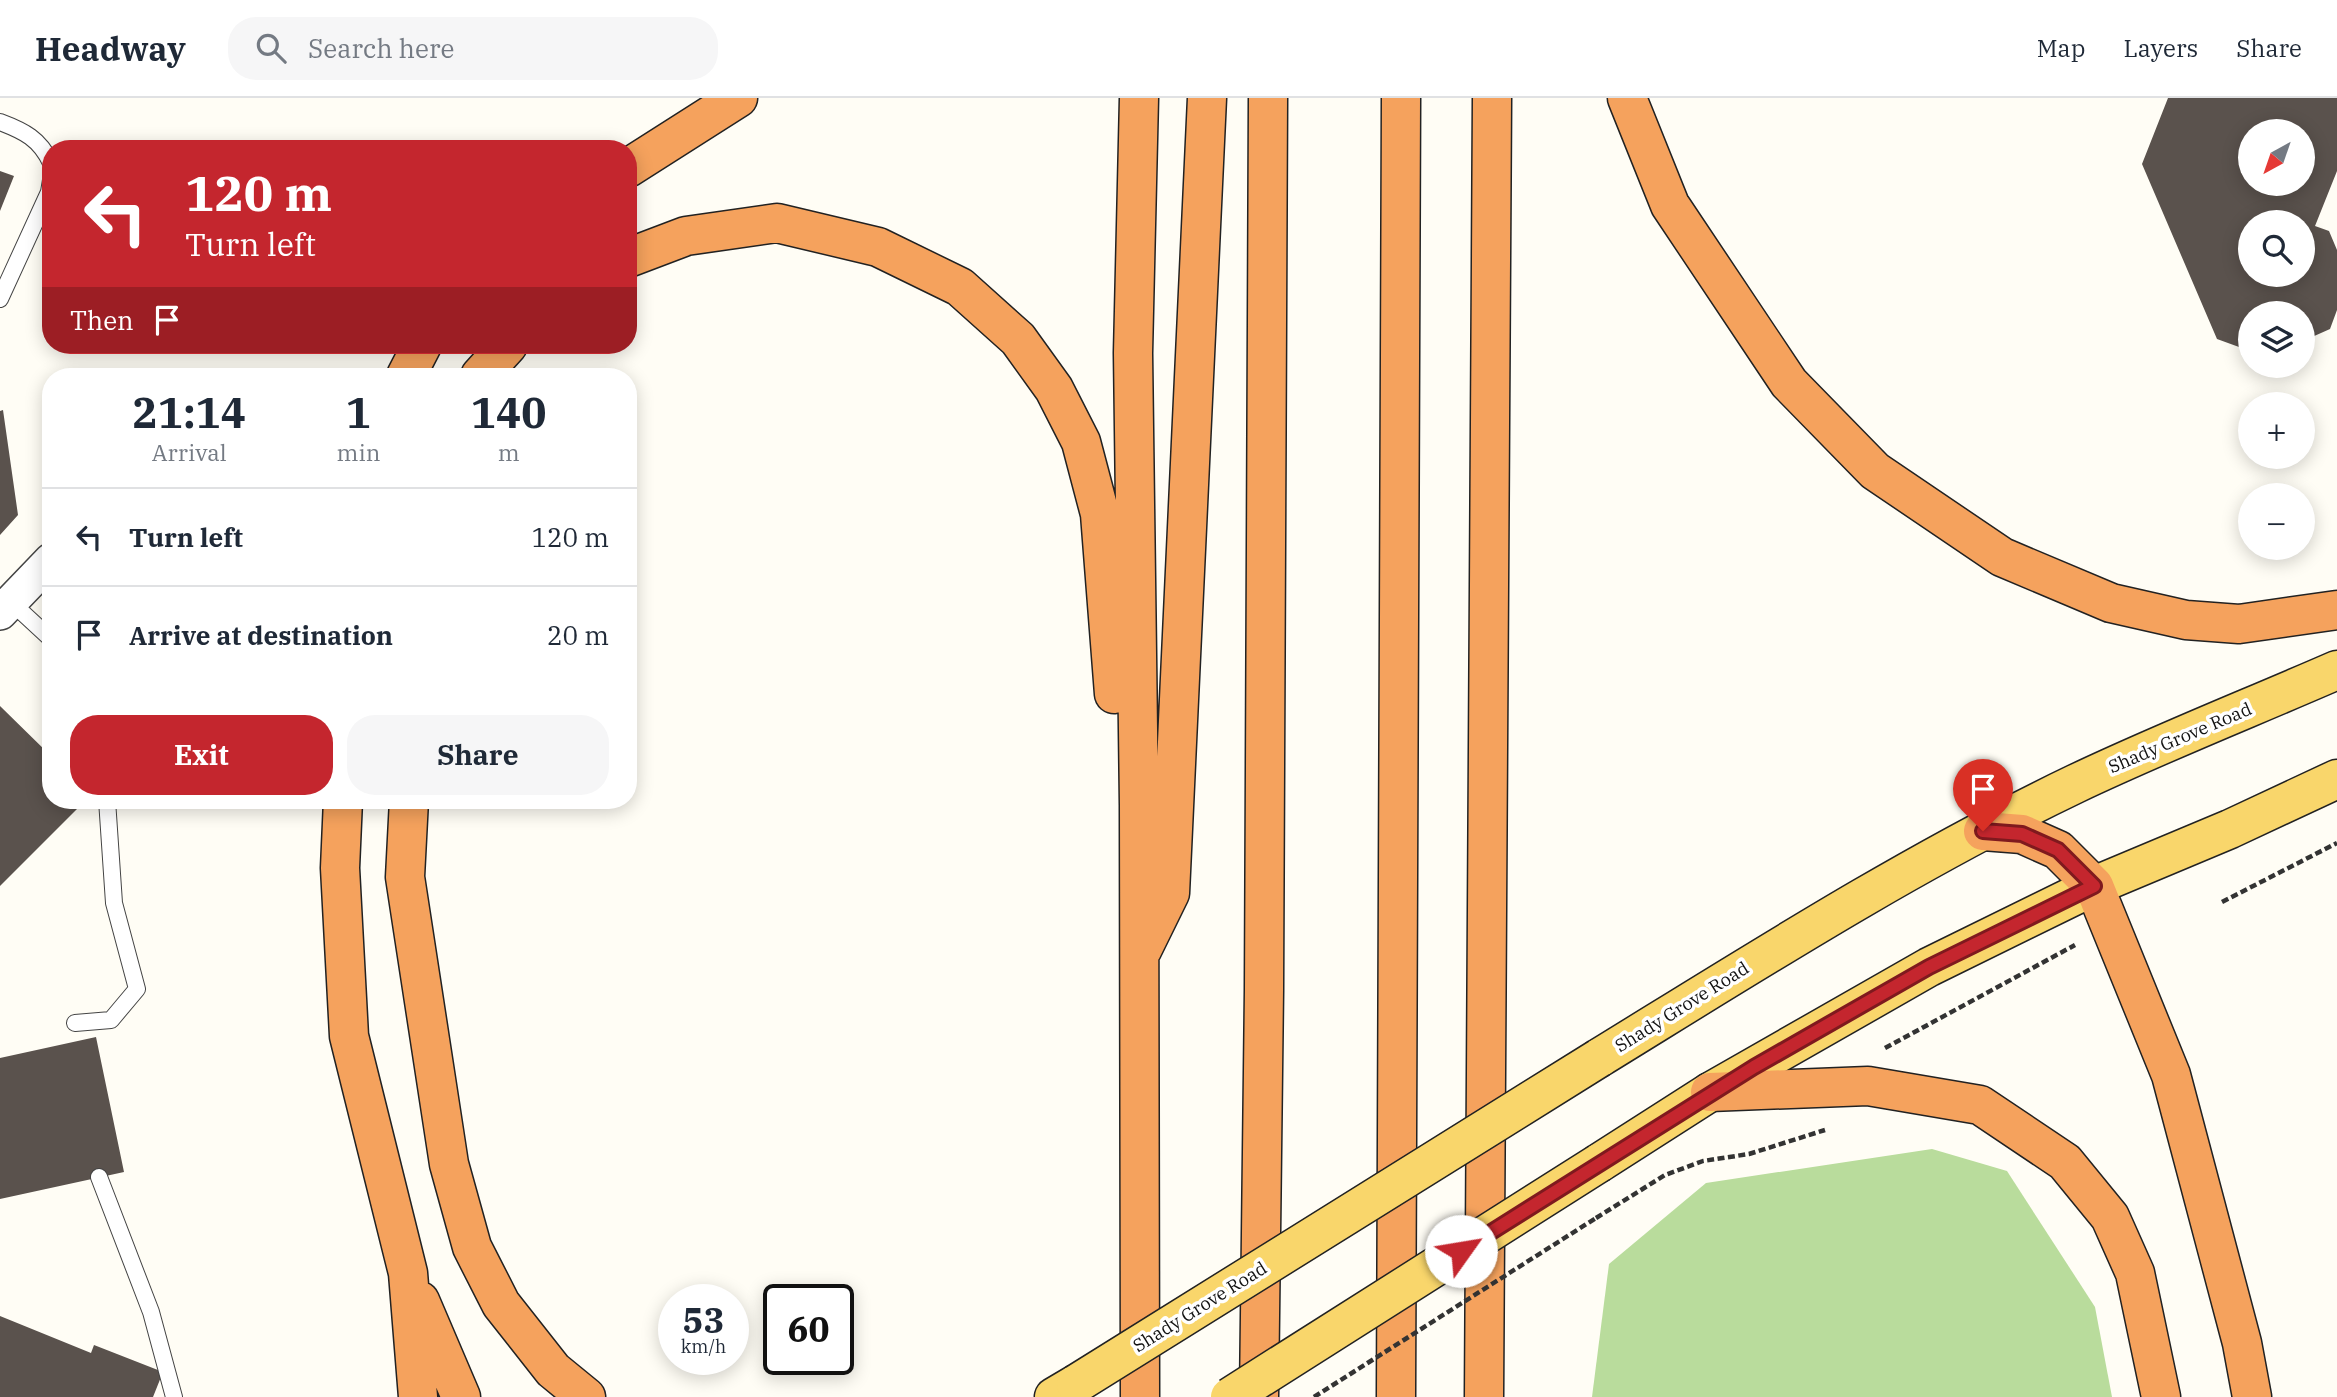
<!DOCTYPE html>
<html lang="en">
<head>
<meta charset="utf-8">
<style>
	:root { --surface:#fff; --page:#f6f6f7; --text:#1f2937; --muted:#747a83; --line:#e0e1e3; --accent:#c4262e }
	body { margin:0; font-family:"IBM Plex Serif",serif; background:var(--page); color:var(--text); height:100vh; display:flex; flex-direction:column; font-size:26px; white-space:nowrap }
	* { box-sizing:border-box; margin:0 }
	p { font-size:23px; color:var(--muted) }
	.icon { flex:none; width:38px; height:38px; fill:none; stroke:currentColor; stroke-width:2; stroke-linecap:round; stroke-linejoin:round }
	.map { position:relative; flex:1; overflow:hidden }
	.sheet { position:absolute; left:42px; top:270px; width:595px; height:441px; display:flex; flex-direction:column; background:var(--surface); border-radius:28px; box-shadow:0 4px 18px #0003 }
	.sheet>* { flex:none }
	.guide { position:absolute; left:42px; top:42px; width:595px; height:214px; border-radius:28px; box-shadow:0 4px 18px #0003; background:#c4262e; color:#fff; overflow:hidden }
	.needle { width:46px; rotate:220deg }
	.fabs { position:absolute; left:2238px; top:21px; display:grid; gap:14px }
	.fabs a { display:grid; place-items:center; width:77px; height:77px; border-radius:50%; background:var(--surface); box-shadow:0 4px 18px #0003; font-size:35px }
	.speed { position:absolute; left:658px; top:1186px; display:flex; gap:14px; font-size:35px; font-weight:700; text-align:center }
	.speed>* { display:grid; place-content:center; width:91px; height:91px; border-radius:50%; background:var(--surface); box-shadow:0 4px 18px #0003; line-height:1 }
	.speed small { font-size:18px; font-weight:400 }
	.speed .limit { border:4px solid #111; border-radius:10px; background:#fff; color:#111 }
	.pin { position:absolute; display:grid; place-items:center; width:60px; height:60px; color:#fff; margin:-72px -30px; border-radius:50% 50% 50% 0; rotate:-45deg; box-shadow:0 0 7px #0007 }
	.pin .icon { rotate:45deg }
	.me { position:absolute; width:77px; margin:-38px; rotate:58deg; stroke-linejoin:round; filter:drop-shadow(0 0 5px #0008) }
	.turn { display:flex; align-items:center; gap:24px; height:147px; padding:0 28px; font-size:32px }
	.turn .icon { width:91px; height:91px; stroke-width:2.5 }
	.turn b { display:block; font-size:49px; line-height:60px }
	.then { display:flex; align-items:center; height:66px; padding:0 28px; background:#0003; gap:14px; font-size:26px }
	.eta { display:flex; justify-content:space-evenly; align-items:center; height:119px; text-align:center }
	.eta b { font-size:42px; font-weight:700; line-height:49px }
	.button { display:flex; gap:14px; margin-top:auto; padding:14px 28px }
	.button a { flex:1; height:80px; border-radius:28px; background:var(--accent); color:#fff; font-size:28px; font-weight:700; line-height:80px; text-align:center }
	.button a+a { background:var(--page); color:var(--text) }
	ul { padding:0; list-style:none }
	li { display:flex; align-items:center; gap:21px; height:98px; padding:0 28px; border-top:2px solid var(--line) }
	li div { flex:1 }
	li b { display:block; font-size:26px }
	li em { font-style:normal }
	header { display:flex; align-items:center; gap:42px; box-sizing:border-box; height:98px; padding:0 35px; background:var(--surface); border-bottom:2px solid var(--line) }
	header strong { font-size:33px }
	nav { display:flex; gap:38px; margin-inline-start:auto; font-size:24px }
	.search { width:490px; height:63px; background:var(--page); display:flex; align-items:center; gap:18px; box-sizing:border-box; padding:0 24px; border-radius:28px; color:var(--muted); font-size:26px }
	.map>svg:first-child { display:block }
	.forest { fill:#b9dc9c }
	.building { fill:#5a524d; fill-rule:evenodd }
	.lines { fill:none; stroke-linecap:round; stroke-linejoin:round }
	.service-casing { stroke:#444; stroke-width:18 }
	.minor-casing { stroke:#444; stroke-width:36 }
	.primary-casing { stroke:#222; stroke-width:41 }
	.motorway-casing { stroke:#222; stroke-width:41 }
	.path { stroke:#333; stroke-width:4.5; stroke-dasharray:7 3.5; stroke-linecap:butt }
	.service { stroke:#fff; stroke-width:16 }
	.minor { stroke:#fff; stroke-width:33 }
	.primary { stroke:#f9d66b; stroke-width:38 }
	.motorway { stroke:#f5a25d; stroke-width:38 }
	.primary-bridge-casing { stroke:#222; stroke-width:41; stroke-linecap:butt }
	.path-bridge { stroke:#333; stroke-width:4.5; stroke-dasharray:7 3.5; stroke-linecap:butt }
	.primary-bridge { stroke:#f9d66b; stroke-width:38 }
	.route-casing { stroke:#7f191e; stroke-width:18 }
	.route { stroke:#c4262e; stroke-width:12 }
	.labels { text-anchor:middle; stroke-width:7; stroke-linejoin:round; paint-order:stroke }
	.street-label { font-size:18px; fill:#111; stroke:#fff }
</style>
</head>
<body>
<header>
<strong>Headway</strong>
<div class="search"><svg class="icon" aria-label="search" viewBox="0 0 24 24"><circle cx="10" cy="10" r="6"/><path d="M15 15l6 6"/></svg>Search here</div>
<nav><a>Map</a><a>Layers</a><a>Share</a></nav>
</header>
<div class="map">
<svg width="2337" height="1299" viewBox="0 0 2337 1299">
	<rect width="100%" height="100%" fill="#fffdf5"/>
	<path class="forest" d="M 1932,1051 L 2007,1073 L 2095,1209 L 2112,1299 L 1592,1299 L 1609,1166 L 1706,1085 Z"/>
	<path class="building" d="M 2168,0 L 2337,0 L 2337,73 L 2315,128 L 2329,133 L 2337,152 L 2337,212 L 2330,231 L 2303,243 L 2303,215 L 2250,215 L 2250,253 L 2217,241 L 2142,66 ZM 2250,33 L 2303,33 L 2303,86 L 2250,86 ZM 2250,124 L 2303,124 L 2303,177 L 2250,177 Z
		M 0,73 L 14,78 L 0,113 Z
		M 3,312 L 18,417 L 0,437 L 0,313 Z
		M 0,608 L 51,658 L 51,702 L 86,702 L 0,788 Z
		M 96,939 L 124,1074 L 0,1101 L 0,960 Z
		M 0,1218 L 91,1255 L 94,1247 L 163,1274 L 153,1299 L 0,1299 Z"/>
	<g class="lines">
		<defs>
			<path id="service" d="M 0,24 C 24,33 40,41 51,65
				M 0,201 L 49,94 L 51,82
				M 11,504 L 51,541
				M 75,925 L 111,922 L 137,891 L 114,805 L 107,702
				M 99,1079 L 151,1214 L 174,1299"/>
			<path id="minor" d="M 0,515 L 51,462"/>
			<path id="primary" d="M 1599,960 C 1755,864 1910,765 2075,686 C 2161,645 2250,610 2337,572
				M 1599,1065 L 1710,994 L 1929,869 L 2094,788 L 2230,731 L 2337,681
				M 1054,1299 L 1076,1286"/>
			<path id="motorway" d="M 1139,0 L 1133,255 L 1139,707 L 1140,1299
				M 1627,0 L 1670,107 L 1789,285 L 1875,373 L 2002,459 L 2111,505 L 2186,522 L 2239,526 L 2337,512
				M 628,70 L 738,0
				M 628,160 L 686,138 L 777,125 L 878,149 L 960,189 L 1018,241 L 1054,291 L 1081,344 L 1100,416 L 1114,596
				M 406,278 L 422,247
				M 480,278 L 508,247
				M 343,702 L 340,770 L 349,938 L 408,1175 L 418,1299
				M 409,702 L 405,779 L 449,1066 L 472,1149 L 501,1206 L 553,1272 L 586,1299
				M 1983,733 L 2022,736 L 2058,752 L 2094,788 L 2171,977 L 2242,1245 L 2252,1299
				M 1142,852 L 1170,795 L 1207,0
				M 1710,994 L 1868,988 L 1980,1007 L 2065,1064 L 2110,1119 L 2135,1175 L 2161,1299
				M 420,1203 L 461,1299
				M 1259,1299 L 1264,892 L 1268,0
				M 1396,1299 L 1401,0
				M 1484,1299 L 1492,0"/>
		</defs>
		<use href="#service" class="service-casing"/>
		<use href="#minor" class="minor-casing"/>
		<use href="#primary" class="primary-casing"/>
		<use href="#motorway" class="motorway-casing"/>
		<path class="path" d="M 2222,804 L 2337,745
			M 1885,950 L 2075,847
			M 1596,1120 L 1665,1077 L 1703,1063 L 1749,1056 L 1825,1032"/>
		<use href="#service" class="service"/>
		<use href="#minor" class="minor"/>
		<use href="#primary" class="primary"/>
		<use href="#motorway" class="motorway"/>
		<defs>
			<path id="primary-bridge" d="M 1076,1286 L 1599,960
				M 1230,1299 L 1599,1065"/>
		</defs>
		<use href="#primary-bridge" class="primary-bridge-casing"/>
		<path class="path-bridge" d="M 1314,1299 L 1596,1120"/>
		<use href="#primary-bridge" class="primary-bridge"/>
	</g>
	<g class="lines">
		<defs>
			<path id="route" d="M 1461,1153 L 1754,969 L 1929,869 L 2094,788 L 2058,752 L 2022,736 L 1983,733"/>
		</defs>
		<use href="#route" class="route-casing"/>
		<use href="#route" class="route"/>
	</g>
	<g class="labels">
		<g class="street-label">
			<text transform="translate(2180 640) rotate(-23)" y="6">Shady Grove Road</text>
			<text transform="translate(1682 909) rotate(-32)" y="6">Shady Grove Road</text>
			<text transform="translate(1200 1209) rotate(-32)" y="6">Shady Grove Road</text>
		</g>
	</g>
</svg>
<div class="fabs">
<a><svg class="needle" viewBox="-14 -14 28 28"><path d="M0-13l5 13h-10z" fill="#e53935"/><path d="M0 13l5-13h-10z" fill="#747a83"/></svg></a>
<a><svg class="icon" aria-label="search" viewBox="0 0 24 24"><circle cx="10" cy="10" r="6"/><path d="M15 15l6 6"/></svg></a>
<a><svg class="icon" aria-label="layers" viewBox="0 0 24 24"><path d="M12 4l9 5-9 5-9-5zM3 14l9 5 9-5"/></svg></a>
<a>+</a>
<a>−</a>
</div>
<div class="speed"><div>53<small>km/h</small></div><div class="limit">60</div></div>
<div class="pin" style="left:1983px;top:733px;background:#d93025"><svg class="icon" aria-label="arrive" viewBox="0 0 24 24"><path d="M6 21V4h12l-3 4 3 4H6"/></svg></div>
<svg class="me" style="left:1461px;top:1153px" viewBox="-20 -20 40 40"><circle r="19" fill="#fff"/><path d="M0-13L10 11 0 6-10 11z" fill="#c4262e"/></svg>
<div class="guide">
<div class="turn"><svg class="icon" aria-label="left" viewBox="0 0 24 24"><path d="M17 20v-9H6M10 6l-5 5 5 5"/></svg><div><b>120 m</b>Turn left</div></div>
<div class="then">Then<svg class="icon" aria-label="arrive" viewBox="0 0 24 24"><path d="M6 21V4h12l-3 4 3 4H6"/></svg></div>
</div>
<section class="sheet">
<div class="eta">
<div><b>21:14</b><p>Arrival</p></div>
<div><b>1</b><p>min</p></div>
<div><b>140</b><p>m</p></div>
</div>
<ul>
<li><svg class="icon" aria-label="left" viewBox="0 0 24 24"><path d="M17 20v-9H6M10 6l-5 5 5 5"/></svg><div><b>Turn left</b></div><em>120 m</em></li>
<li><svg class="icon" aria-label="arrive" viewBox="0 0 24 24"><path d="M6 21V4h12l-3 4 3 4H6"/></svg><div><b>Arrive at destination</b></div><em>20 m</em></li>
</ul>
<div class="button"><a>Exit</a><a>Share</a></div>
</section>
</div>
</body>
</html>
